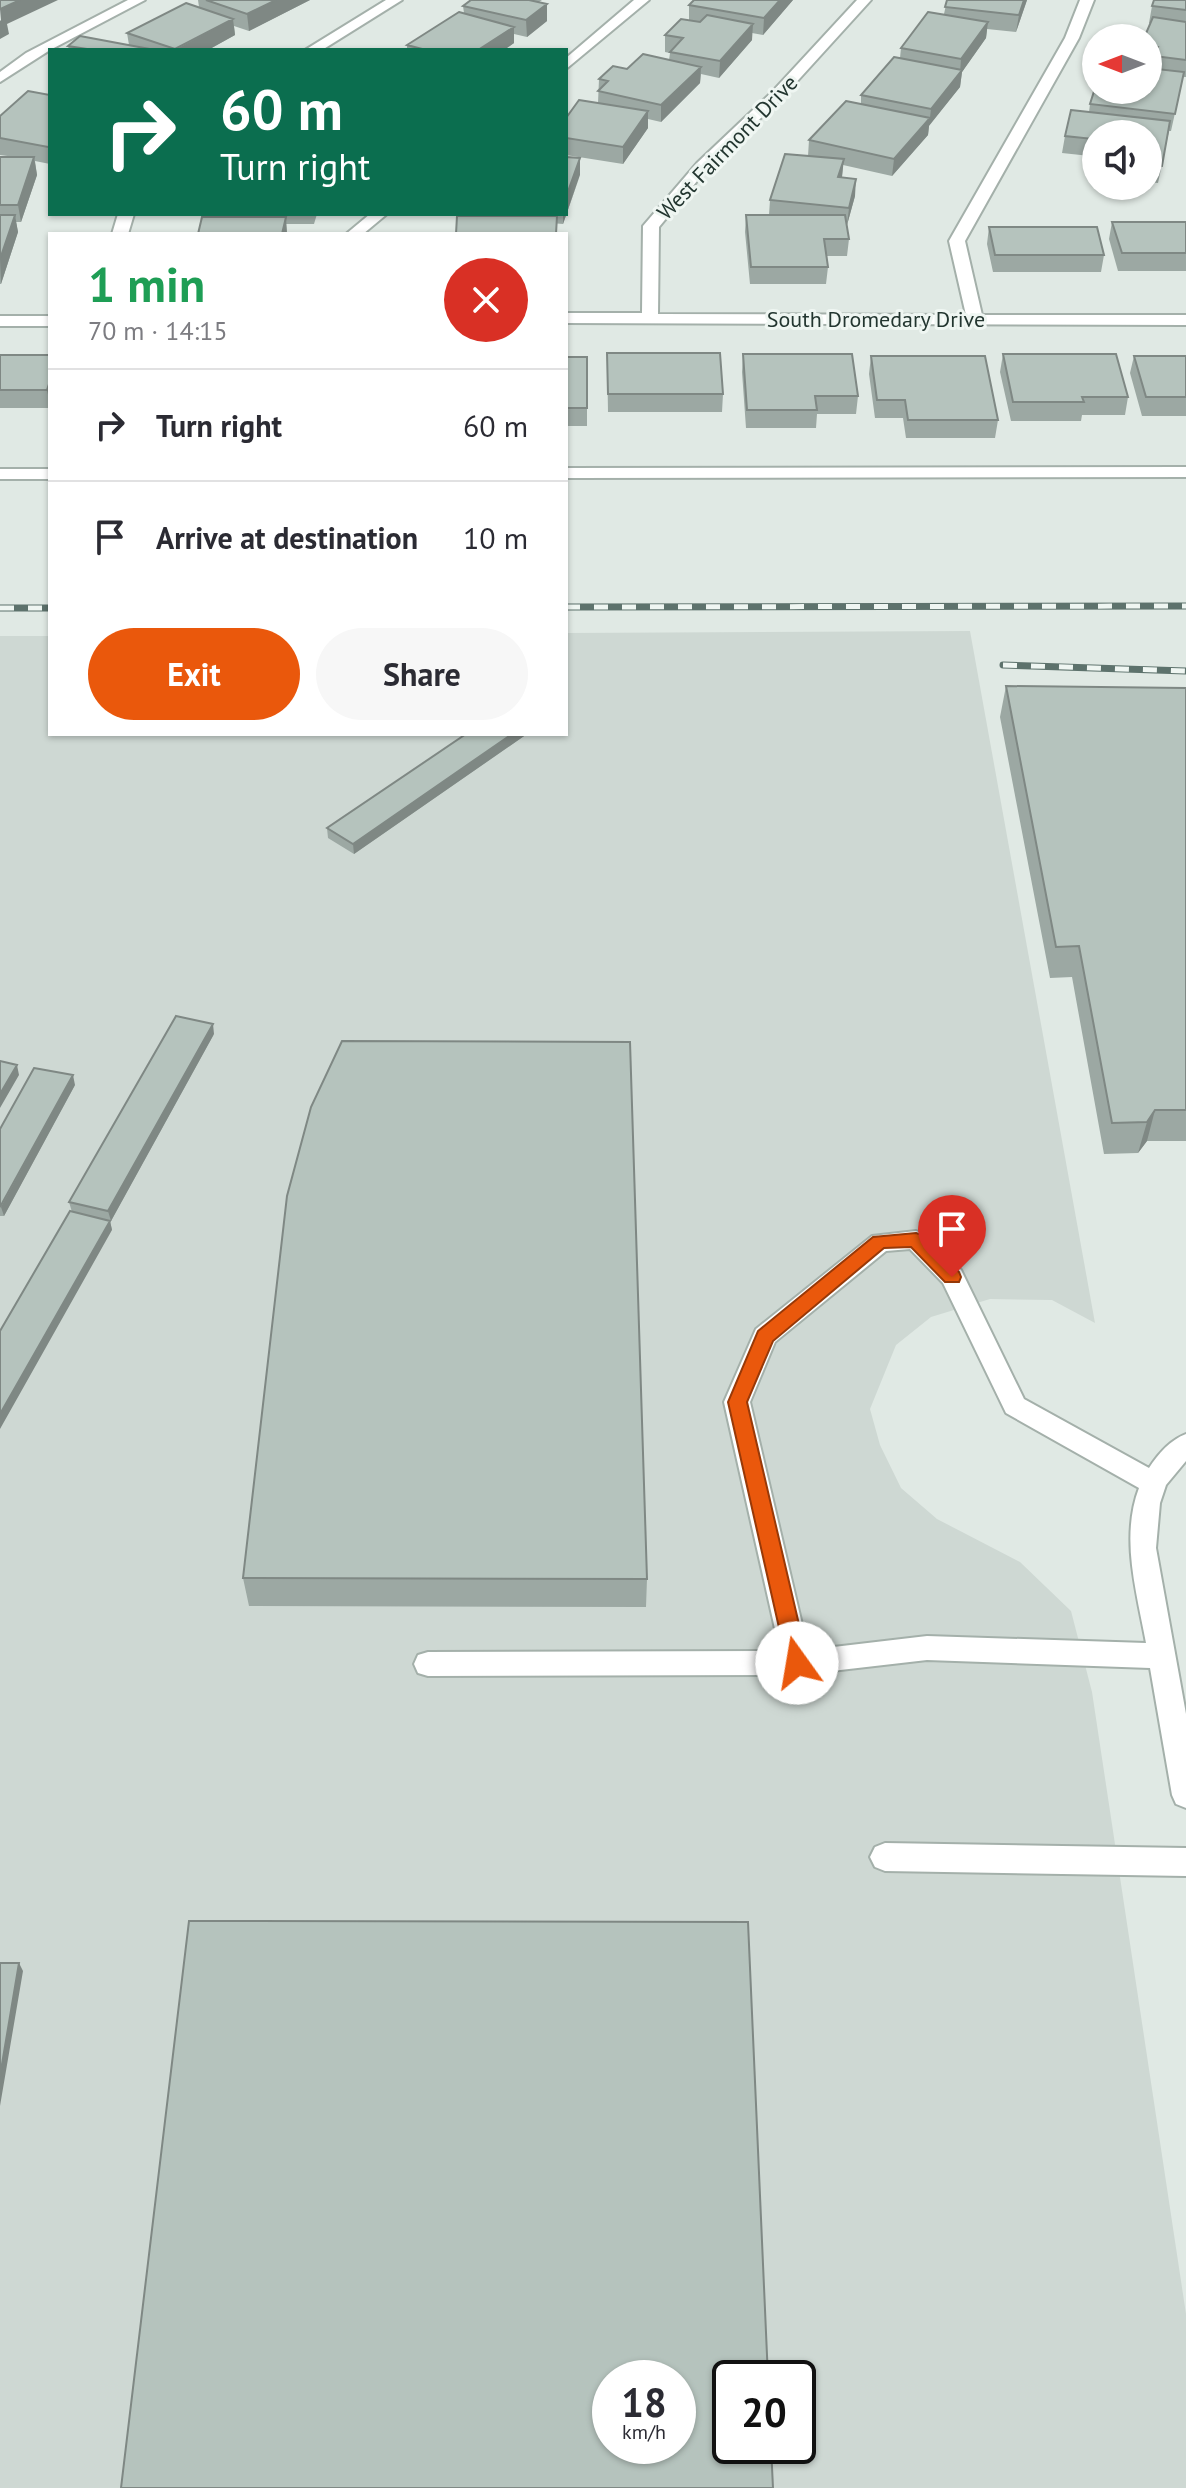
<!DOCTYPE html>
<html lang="en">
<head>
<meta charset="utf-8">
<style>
	:root { --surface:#fff; --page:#f7f7f7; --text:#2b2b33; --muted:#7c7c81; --line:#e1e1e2; --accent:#ea580c }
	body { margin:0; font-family:"PT Sans",sans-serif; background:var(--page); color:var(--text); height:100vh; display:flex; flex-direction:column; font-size:30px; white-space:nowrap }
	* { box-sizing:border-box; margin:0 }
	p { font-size:26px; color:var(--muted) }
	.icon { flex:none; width:44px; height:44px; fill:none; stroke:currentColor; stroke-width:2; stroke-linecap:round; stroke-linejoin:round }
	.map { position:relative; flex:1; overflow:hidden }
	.side { position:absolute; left:48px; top:232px; width:520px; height:504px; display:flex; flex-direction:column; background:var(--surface); border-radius:0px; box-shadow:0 2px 6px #0004 }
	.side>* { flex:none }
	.top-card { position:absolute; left:48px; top:48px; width:520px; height:168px; border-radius:0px; box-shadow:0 2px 6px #0004; background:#0b6e4f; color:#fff; overflow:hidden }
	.needle { width:52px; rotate:270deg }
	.tools { position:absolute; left:1082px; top:24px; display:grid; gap:16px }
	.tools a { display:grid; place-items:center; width:80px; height:80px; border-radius:50%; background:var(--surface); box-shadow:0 2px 6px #0004; font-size:40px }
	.speed { position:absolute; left:592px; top:2360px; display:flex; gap:16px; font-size:40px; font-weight:700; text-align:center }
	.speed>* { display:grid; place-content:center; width:104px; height:104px; border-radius:50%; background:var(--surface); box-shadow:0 2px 6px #0004; line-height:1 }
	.speed small { font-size:20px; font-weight:400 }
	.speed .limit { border:4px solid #111; border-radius:12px; background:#fff; color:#111 }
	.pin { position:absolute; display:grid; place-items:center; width:68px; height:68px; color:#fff; margin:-82px -34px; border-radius:50% 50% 50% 0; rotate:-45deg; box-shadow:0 0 8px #0007 }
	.pin .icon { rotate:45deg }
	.me { position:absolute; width:88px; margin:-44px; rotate:347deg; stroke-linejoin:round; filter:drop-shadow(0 0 6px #0008) }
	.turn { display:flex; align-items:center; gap:28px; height:168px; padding:0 40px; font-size:36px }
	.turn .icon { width:104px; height:104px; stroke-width:2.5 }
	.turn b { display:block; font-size:56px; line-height:68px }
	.round { display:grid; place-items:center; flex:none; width:84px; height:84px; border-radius:42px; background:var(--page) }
	.overview { display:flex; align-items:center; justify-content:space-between; height:136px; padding:0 40px }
	h1 { font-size:48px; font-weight:700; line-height:60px; color:#1e9e55 }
	.primary-button { display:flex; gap:16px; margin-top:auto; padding:16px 40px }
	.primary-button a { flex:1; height:92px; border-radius:48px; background:var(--accent); color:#fff; font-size:32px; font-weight:700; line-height:92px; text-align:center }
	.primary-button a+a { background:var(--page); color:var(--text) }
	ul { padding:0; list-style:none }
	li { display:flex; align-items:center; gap:24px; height:112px; padding:0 40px; border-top:2px solid var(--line) }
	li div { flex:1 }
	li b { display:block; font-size:30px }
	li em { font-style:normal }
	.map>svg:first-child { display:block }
	.built { fill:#ced8d3; fill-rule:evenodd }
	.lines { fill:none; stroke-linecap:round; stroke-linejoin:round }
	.minor-casing { stroke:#a4b0aa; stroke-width:4 }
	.minor { fill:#fff; fill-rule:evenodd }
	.rail-casing { stroke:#5d726c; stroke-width:7 }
	.rail { stroke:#eff6f2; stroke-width:5; stroke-dasharray:14; stroke-linecap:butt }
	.wall { fill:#9ca8a3 }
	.shaded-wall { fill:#7f8884 }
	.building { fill:#b5c3bd; stroke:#7f8884; stroke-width:2; fill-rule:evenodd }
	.route { fill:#ea580c; stroke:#983908; stroke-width:2 }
	.labels { text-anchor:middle; stroke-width:6; stroke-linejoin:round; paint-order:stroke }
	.far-street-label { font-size:22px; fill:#233630; stroke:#eff6f2 }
</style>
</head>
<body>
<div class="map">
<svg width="1186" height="2488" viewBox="0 0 1186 2488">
	<rect width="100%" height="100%" fill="#e0e9e4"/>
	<path class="built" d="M 970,631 L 1095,1323 L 1052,1300 L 990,1299 L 931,1317 L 896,1345 L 870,1409 L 880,1445 L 901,1488 L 937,1519 L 1020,1562 L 1071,1611 L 1092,1692 L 1186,2314 L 1186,2488 L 0,2488 L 0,636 L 50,636 L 50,734 L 566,734 L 566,633 ZM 610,2378 L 678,2378 L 678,2446 L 610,2446 ZM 730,2378 L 798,2378 L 798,2446 L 730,2446 Z"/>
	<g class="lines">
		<defs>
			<path id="minor" d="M 128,0 L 145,0 L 50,50 L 0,82 L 0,72 L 26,53 Z
				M 386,0 L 402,0 L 322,50 L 305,50 Z
				M 634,0 L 649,0 L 566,69 L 566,58 Z
				M 857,0 L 871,0 L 781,99 L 707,169 L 659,227 L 658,314 L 966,315 L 949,241 L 1065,38 L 1080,0 L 1094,0 L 1079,38 L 965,241 L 982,315 L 1186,315 L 1186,325 L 566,323 L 566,313 L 642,313 L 643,226 L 697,163 L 771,93 Z
				M 118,214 L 134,214 L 128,234 L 112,234 Z
				M 370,214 L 387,214 L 363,234 L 346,234 Z
				M 0,316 L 50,316 L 50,326 L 0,326 Z
				M 1186,467 L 1186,477 L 566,478 L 566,468 Z
				M 0,469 L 50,469 L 50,479 L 0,479 Z
				M 916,1231 L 924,1234 L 961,1270 L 1024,1399 L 1149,1468 C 1158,1454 1170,1440 1186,1434 L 1186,1461 L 1166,1485 L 1160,1503 L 1156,1548 L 1186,1714 L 1186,1808 L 1176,1804 L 1172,1795 L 1150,1668 L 927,1660 L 797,1675 L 428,1676 L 418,1673 L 414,1664 L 418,1655 L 428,1652 L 780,1651 L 724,1402 L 756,1329 L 872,1236 ZM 910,1249 L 943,1283 L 1006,1413 L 1139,1488 C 1120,1538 1137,1593 1146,1643 L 927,1636 L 808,1650 L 750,1402 L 775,1342 L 886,1251 Z
				M 885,1843 L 1186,1848 L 1186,1876 L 885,1871 L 875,1867 L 870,1857 L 875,1847 Z"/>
		</defs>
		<use href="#minor" class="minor-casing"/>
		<use href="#minor" class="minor"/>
		<defs>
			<path id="rail" d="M 566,607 L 1186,606
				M 0,608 L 50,608
				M 1003,665 L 1186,671"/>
		</defs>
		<use href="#rail" class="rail-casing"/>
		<use href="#rail" class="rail"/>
	</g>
	<path class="wall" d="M 198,0 L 310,0 L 249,31 L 234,26 L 235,35 L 208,50 L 69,50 L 68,46 L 129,45 L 127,33 L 199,7 Z
		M 471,0 L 542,0 L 539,2 L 547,4 L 547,21 L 527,37 L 514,34 L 514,43 L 504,50 L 407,50 L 407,45 L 464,13 L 463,6 Z
		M 793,0 L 763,35 L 752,33 L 752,40 L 719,78 L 701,74 L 700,83 L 661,122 L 648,119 L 648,128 L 623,164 L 566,155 L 566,118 L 598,103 L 599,79 L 627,69 L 669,60 L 670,53 L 665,52 L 665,35 L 689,20 L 689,5 Z
		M 947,0 L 1027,0 L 1016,32 L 987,29 L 986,38 L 962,72 L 960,87 L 929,125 L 928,135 L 892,176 L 843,165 L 842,178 L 855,196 L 847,225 L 849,239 L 847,256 L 827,256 L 828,267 L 826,284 L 750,284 L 745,232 L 746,215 L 769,215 L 770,200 L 808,156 L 809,140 L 861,104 L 861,95 L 900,58 L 901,48 L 944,14 Z
		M 1186,0 L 1186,77 L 1183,77 L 1171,131 L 1169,131 L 1158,183 L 1148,182 L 1148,134 L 1096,134 L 1096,176 L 1087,175 L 1090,156 L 1062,153 L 1065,136 L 1089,112 L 1090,104 L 1148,90 L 1153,63 L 1148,62 L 1148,38 L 1151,23 L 1149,23 L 1152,6 Z
		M 50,95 L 50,164 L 35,161 L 37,175 L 21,222 L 16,222 L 18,232 L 1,284 L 0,284 L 0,157 L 15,157 L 0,155 L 0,116 Z
		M 580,175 L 563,224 L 467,216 L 467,214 L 566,214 Z
		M 214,214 L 317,214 L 314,224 L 286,224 L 287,234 L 214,217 Z
		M 1112,222 L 1186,222 L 1186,271 L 1118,271 L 1109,239 Z
		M 989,227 L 1104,255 L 1101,272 L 993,272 L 987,244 Z
		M 607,353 L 723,394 L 722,412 L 608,412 Z
		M 743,354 L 858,396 L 856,414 L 817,414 L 816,428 L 746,428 L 742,372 Z
		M 1003,354 L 1128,397 L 1125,415 L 1082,415 L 1081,421 L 1011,421 L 1000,372 Z
		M 0,355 L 50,355 L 50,408 L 0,408 Z
		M 871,356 L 998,420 L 995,438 L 906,438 L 903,418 L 875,418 L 869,374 Z
		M 1134,356 L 1186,356 L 1186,416 L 1142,416 L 1130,373 Z
		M 566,357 L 587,357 L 587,426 L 566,426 Z
		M 1006,686 L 1186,688 L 1186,1141 L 1147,1141 L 1138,1153 L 1104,1154 L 1072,977 L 1050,978 L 1000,717 Z
		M 466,734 L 527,734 L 354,854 L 328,838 L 327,828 Z
		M 214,1034 L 111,1221 L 93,1217 L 110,1221 L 112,1230 L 72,1212 L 69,1202 Z
		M 75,1085 L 4,1216 L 0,1216 L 0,1129 Z
		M 243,1578 L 647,1579 L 646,1607 L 249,1606 Z"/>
	<path class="shaded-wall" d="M 20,0 L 58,0 L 7,24 L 9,34 L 0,39 L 0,21 L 1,20 L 0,9 Z
		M 276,0 L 310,0 L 249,31 L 247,14 Z
		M 780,0 L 793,0 L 763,35 L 764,18 Z
		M 1024,0 L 1027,0 L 1016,32 L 1019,15 Z
		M 547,4 L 547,21 L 527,37 L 526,20 Z
		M 233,19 L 235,35 L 208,50 L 175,50 Z
		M 988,22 L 986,38 L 962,72 L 960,87 L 929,126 L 931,109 L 960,73 L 961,59 Z
		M 753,24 L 752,40 L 719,78 L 720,61 Z
		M 514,27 L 514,43 L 504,50 L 478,50 Z
		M 701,67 L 700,83 L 661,122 L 661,105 Z
		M 648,111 L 648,128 L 623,164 L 623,147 Z
		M 930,118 L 928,135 L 892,176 L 894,159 Z
		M 34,157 L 37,175 L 21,222 L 18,205 Z
		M 580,158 L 580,175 L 563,224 L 563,214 L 566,214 L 566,197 Z
		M 844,159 L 842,176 L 837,194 L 838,177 Z
		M 856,179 L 855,196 L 847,225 L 849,208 Z
		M 15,215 L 18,232 L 1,284 L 0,259 Z
		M 286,217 L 287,234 L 282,234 Z
		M 50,381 L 50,404 L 47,390 Z
		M 512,734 L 527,734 L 354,854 L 353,844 Z
		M 213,1024 L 214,1034 L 111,1221 L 108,1211 Z
		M 17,1065 L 19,1075 L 0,1108 L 0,1094 Z
		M 73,1075 L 75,1085 L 4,1216 L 1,1207 Z
		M 1155,1110 L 1147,1141 L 1138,1153 L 1147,1122 Z
		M 110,1221 L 112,1230 L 0,1429 L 0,1414 Z
		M 19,1963 L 23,1971 L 0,2106 L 0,2076 Z"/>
	<path class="building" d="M 0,0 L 20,0 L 0,9 Z
		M 206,0 L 276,0 L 247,14 Z
		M 471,0 L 529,0 L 547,4 L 526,20 L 463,6 Z
		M 694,0 L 780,0 L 764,18 L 689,5 Z
		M 947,0 L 1024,0 L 1019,15 L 945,7 Z
		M 1154,0 L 1186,0 L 1186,10 L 1152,6 Z
		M 186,3 L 233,19 L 175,49 L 127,33 Z
		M 459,12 L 514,27 L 478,50 L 426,50 L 407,45 Z
		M 928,12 L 988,22 L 961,59 L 901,48 Z
		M 707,15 L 753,24 L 720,61 L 670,52 L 683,38 L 665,35 L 681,19 L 700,22 Z
		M 1153,17 L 1186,22 L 1186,60 L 1154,56 L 1158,47 L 1148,45 L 1148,38 L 1144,38 Z
		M 80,36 L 155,50 L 85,50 L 87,49 L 68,46 Z
		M 643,54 L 701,67 L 661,105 L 598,91 L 608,81 L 599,79 L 613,66 L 627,69 Z
		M 894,57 L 962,70 L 931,109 L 861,95 Z
		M 1148,68 L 1184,72 L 1175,114 L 1090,104 L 1096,85 L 1096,90 L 1148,90 Z
		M 28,91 L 50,95 L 50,146 L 48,147 L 0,138 L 0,116 Z
		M 579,100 L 648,111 L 623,147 L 566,138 L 566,118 Z
		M 846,101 L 930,118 L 894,159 L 809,140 Z
		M 1071,110 L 1170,121 L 1162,166 L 1148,165 L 1148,134 L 1096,134 L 1096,159 L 1089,158 L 1094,139 L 1065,136 Z
		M 785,154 L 844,159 L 838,177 L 856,179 L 849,208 L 770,200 Z
		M 0,157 L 34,157 L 18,205 L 0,205 Z
		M 566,157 L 580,158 L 566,197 Z
		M 0,215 L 15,215 L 0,259 Z
		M 746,215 L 845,215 L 849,239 L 824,239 L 828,267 L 751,267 Z
		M 457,216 L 557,216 L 556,234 L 456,234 Z
		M 202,217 L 286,217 L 282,234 L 198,234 Z
		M 1112,222 L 1186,222 L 1186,253 L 1122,253 Z
		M 989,227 L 1097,227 L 1104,255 L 995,255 Z
		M 607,353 L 720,353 L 723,394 L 608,394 Z
		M 743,354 L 852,354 L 858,396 L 815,396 L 817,410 L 747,410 Z
		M 1003,354 L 1116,354 L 1128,397 L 1082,397 L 1084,402 L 1013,402 Z
		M 0,355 L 50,355 L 50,381 L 47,390 L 0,390 Z
		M 871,356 L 985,356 L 998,420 L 908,420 L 905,400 L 877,400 Z
		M 1134,356 L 1186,356 L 1186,397 L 1146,397 Z
		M 566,357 L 587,357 L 587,408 L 566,408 Z
		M 1006,686 L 1186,688 L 1186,1110 L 1155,1110 L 1147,1122 L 1112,1123 L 1079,946 L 1056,947 Z
		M 466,734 L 512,734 L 353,844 L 327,828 Z
		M 176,1016 L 213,1024 L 108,1211 L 69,1202 Z
		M 342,1041 L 630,1042 L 647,1579 L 243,1578 L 287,1196 L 311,1107 Z
		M 0,1061 L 17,1065 L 0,1094 Z
		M 34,1068 L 73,1075 L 0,1207 L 0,1129 Z
		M 70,1211 L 110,1221 L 0,1414 L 0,1331 Z
		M 189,1921 L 748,1922 L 768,2378 L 730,2378 L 730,2446 L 771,2446 L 773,2488 L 121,2488 ZM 610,2378 L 678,2378 L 678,2446 L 610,2446 Z
		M 0,1963 L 19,1963 L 0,2076 Z"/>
	<path class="route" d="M 916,1233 L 922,1235 L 959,1272 L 961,1277 L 959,1282 L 945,1282 L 911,1247 L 884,1248 L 773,1341 L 747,1402 L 808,1663 L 805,1670 L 797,1672 L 790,1670 L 787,1663 L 728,1402 L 758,1331 L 873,1237 Z"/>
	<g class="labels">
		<g class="far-street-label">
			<text transform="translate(727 147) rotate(-46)" y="8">West Fairmont Drive</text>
			<text x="876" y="327">South Dromedary Drive</text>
		</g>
	</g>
</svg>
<div class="tools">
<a><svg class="needle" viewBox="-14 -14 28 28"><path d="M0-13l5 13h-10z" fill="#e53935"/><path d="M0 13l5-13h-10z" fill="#7c7c81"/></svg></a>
<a><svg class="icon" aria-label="sound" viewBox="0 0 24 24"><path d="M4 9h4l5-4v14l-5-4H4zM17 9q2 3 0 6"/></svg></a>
</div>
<div class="speed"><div>18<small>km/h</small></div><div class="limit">20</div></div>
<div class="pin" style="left:952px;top:1277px;background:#d93025"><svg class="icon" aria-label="arrive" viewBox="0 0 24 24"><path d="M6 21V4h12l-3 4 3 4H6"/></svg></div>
<svg class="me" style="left:797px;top:1663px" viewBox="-20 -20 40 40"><circle r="19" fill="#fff"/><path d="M0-13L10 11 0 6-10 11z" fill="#ea580c"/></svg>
<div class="top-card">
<div class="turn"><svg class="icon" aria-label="right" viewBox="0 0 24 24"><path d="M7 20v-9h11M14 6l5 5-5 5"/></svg><div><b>60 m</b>Turn right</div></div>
</div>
<section class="side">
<div class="overview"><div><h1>1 min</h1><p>70 m · 14:15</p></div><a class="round" style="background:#d93025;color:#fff"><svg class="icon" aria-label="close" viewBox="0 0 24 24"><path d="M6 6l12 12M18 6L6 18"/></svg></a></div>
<ul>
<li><svg class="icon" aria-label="right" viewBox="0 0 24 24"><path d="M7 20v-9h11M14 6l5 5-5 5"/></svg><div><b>Turn right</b></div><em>60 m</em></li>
<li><svg class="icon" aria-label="arrive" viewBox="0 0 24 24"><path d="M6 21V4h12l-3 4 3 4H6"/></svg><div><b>Arrive at destination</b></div><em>10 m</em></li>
</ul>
<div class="primary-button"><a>Exit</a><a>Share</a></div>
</section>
</div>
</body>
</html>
